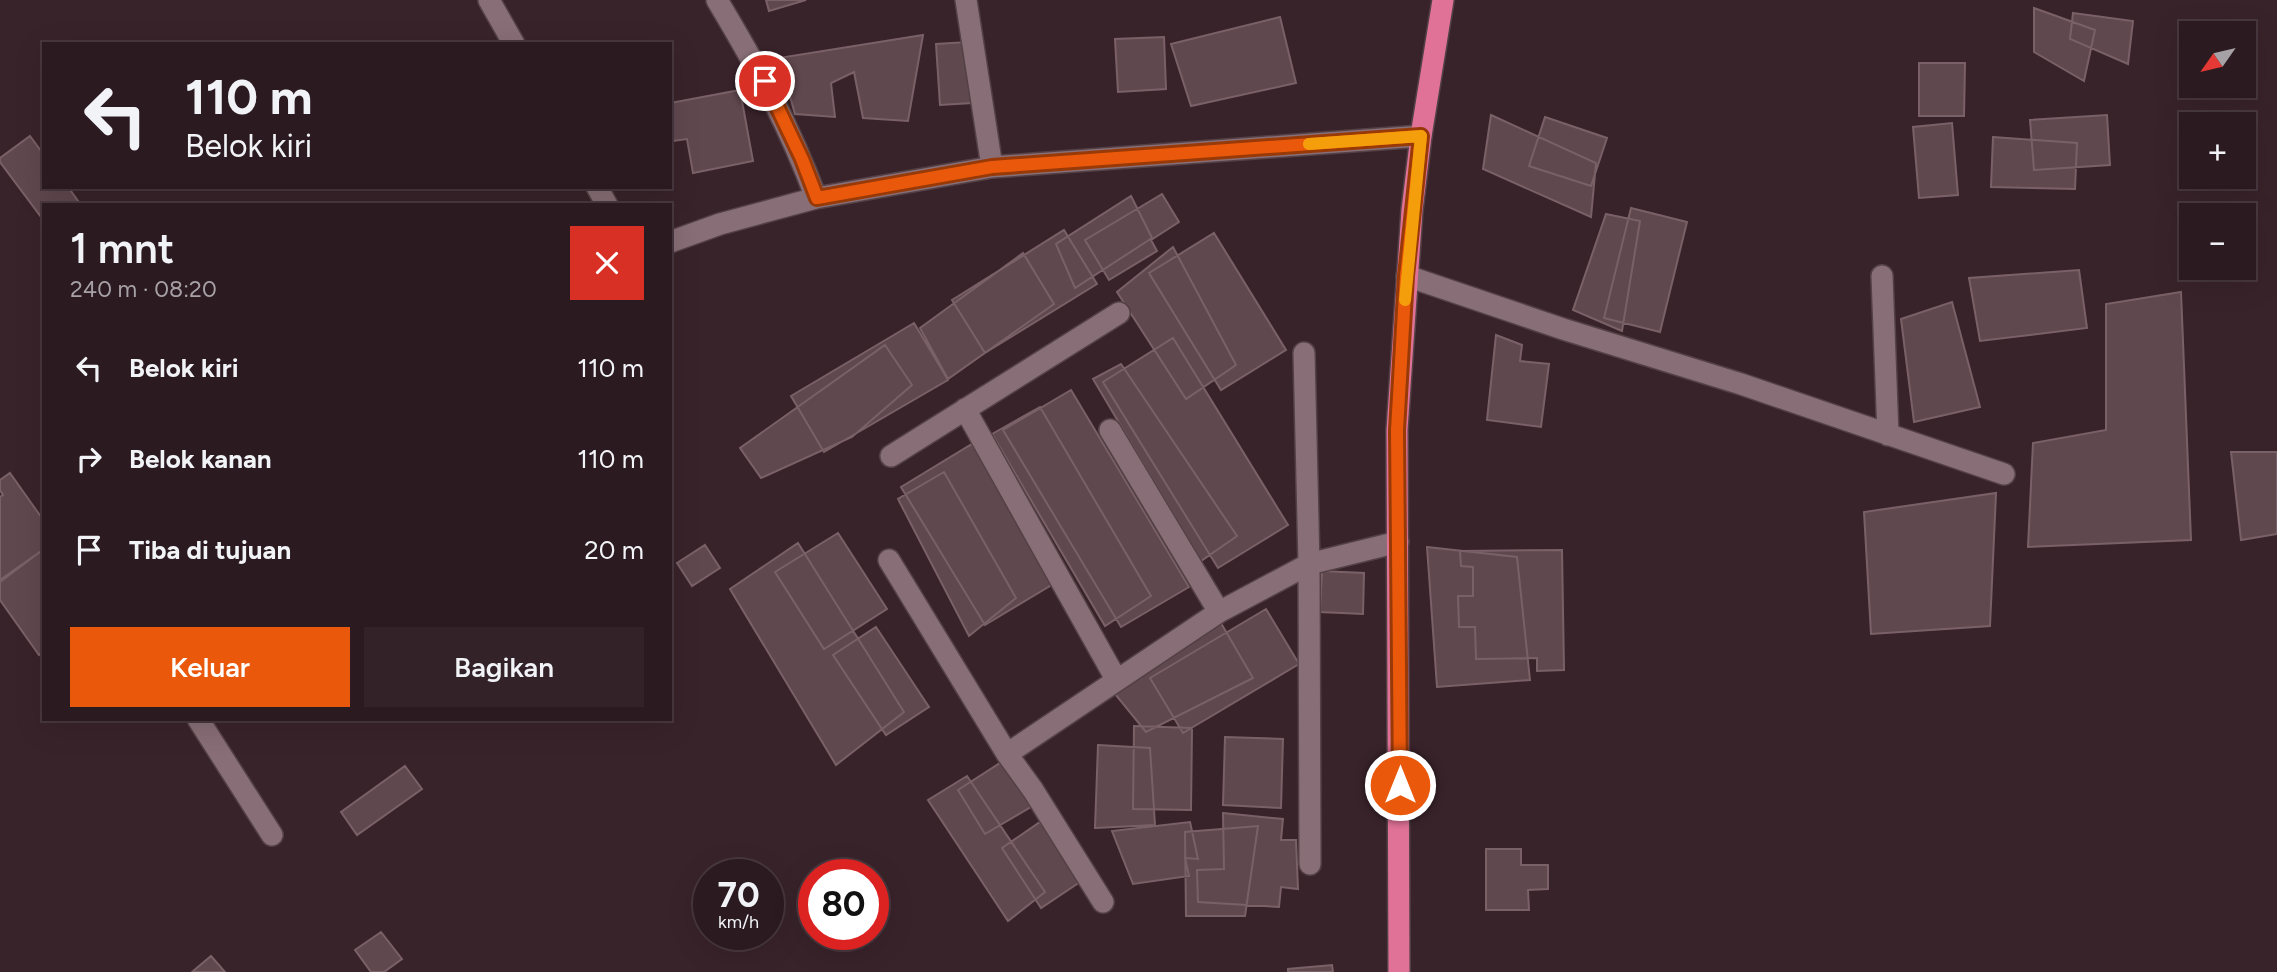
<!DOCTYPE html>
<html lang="id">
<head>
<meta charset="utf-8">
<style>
	:root { --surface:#2b1a20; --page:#332329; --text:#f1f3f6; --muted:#a6a1a5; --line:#47383e; --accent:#ea580c }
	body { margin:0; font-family:Figtree,sans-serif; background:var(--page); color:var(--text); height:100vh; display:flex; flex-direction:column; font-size:26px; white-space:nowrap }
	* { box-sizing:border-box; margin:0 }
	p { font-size:23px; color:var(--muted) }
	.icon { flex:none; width:38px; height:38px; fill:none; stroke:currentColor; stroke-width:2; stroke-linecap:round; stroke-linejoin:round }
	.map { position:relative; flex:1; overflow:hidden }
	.drawer { position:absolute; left:42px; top:203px; width:630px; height:518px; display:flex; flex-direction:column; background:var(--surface); border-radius:0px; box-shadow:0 7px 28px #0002,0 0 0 2px var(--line) }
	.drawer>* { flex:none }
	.guide { position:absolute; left:42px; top:42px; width:630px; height:147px; border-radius:0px; box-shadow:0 7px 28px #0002,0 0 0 2px var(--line); background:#2b1a20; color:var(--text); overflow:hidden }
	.needle { width:46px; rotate:236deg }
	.buttons { position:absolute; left:2179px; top:21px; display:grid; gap:14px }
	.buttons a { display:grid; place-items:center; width:77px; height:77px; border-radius:0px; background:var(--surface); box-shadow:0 7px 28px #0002,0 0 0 2px var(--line); font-size:35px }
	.speed { position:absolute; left:693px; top:859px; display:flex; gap:14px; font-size:35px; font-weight:700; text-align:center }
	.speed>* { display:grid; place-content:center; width:91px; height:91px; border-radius:50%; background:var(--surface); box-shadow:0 7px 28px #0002,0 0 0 2px var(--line); line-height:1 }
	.speed small { font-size:18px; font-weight:400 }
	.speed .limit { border:10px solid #d22; background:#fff; color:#111 }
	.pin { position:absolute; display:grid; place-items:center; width:60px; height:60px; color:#fff; margin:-30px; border:4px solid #fff; border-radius:50%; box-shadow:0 2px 7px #0007 }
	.me { position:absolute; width:77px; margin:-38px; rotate:0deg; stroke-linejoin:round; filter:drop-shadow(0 0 5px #0008) }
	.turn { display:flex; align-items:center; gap:24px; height:147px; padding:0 28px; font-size:32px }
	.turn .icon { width:91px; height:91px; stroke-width:2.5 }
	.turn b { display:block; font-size:49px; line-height:60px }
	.round { display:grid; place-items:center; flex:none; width:74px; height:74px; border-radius:0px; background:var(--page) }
	.headline { display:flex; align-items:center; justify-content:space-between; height:119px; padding:0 28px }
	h1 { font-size:42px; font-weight:600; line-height:52px }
	.button { display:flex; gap:14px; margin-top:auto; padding:14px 28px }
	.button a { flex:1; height:80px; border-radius:0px; background:var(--accent); color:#fff; font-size:28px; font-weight:600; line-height:80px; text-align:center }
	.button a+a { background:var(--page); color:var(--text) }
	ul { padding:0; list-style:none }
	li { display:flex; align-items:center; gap:21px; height:91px; padding:0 28px }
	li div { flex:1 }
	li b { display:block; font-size:26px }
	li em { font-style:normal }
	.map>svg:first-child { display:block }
	.building { fill:#60484f; stroke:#7a6168; stroke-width:2 }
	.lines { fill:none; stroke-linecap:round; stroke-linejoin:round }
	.street-casing { stroke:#534146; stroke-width:24 }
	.highway-casing { stroke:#534146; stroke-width:24 }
	.street { stroke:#886e76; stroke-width:21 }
	.highway { stroke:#e07297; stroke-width:21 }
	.route-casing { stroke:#983908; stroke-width:18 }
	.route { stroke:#ea580c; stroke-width:12 }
	.slow { stroke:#f59e0b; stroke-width:12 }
</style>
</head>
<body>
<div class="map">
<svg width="2277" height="972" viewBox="0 0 2277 972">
	<rect width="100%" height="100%" fill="#39232a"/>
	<path class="building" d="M 766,0 L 806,0 L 769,11 Z
		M 2034,8 L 2095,30 L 2084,81 L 2034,52 Z
		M 2073,13 L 2133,21 L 2128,64 L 2070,39 Z
		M 1280,17 L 1296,83 L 1191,106 L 1171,44 Z
		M 923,35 L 908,121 L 863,118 L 854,72 L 831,83 L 835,117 L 795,114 L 779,58 Z
		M 1164,37 L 1166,89 L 1118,92 L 1115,39 Z
		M 968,42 L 972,103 L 940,105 L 936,44 Z
		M 1919,63 L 1965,63 L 1964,116 L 1919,116 Z
		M 740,90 L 753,161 L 693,173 L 687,139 L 672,141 L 670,103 Z
		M 1491,115 L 1596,163 L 1591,217 L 1483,169 Z
		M 2107,115 L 2110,165 L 2034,170 L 2030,120 Z
		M 1545,117 L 1607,138 L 1591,186 L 1529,166 Z
		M 1952,123 L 1958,195 L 1919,198 L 1913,127 Z
		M 30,136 L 44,155 L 44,187 L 68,187 L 81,205 L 44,205 L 44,221 L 0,162 L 0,158 Z
		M 1993,137 L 2077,143 L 2075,189 L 1991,187 Z
		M 1162,194 L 1179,222 L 1151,240 L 1157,251 L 1109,280 L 1085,240 Z
		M 1131,196 L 1152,238 L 1075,288 L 1056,244 Z
		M 1631,208 L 1687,222 L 1660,332 L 1604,318 Z
		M 1606,214 L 1640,221 L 1622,331 L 1573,310 Z
		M 1064,230 L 1097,284 L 985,353 L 952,300 Z
		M 1214,233 L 1286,350 L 1221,390 L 1149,273 Z
		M 1173,247 L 1236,365 L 1186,399 L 1117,292 Z
		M 1023,253 L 1054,304 L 948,379 L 920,328 Z
		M 2079,270 L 2087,328 L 1980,341 L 1969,278 Z
		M 2181,292 L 2191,540 L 2028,547 L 2033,443 L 2106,430 L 2106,304 Z
		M 1952,302 L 1980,407 L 1914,422 L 1901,319 Z
		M 914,323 L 948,380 L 824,452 L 791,396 Z
		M 1496,335 L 1522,345 L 1520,361 L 1549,364 L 1541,427 L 1487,420 Z
		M 1173,338 L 1288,525 L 1218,568 L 1103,382 Z
		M 885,345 L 912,385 L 852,437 L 761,478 L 740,448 Z
		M 1121,364 L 1237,536 L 1201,561 L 1093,379 Z
		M 1071,390 L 1189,587 L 1121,627 L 1003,430 Z
		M 1040,407 L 1151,596 L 1105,626 L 992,434 Z
		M 972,444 L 1055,583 L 985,625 L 901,487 Z
		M 2231,452 L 2277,452 L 2277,534 L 2241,540 Z
		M 944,472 L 1016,598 L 969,636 L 898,499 Z
		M 10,473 L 44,521 L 44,549 L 0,580 L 0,497 L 3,495 L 0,490 L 0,480 Z
		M 1996,493 L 1990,626 L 1871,634 L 1864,512 Z
		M 838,533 L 887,609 L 824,649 L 775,572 Z
		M 798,543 L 904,712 L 836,765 L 730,589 Z
		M 705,545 L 720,568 L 692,586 L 677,563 Z
		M 1427,547 L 1517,557 L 1530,680 L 1437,687 Z
		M 44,549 L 44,651 L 39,655 L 0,600 L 0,582 Z
		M 1562,550 L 1564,670 L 1537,671 L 1537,658 L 1476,659 L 1475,627 L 1459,627 L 1458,596 L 1473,596 L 1473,567 L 1461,566 L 1460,551 Z
		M 1322,571 L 1364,573 L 1363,614 L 1320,612 Z
		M 1266,609 L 1299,664 L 1183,733 L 1150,678 Z
		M 1218,618 L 1253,678 L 1146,732 L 1115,694 Z
		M 876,627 L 929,707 L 886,735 L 833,655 Z
		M 1134,726 L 1192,728 L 1191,810 L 1133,809 Z
		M 1225,737 L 1283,739 L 1281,808 L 1223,805 Z
		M 1098,745 L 1150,748 L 1155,825 L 1095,828 Z
		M 1003,761 L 1031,807 L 985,834 L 958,790 Z
		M 405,766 L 422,789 L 357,835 L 341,812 Z
		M 967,776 L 1045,892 L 1008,921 L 928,800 Z
		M 1223,813 L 1283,819 L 1281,840 L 1296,840 L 1298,889 L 1281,887 L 1279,907 L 1198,902 L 1197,870 L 1224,869 Z
		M 1040,822 L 1080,882 L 1041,908 L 1002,848 Z
		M 1190,822 L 1198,859 L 1185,858 L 1189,876 L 1133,884 L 1112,831 Z
		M 1258,826 L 1245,916 L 1186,916 L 1185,832 Z
		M 1486,849 L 1521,849 L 1521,865 L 1548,865 L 1548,889 L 1528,890 L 1529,910 L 1486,910 Z
		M 381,932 L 402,959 L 384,972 L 371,972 L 355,950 Z
		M 211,956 L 225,972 L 192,972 Z
		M 1332,965 L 1333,972 L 1288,972 L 1288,969 Z"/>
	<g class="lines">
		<defs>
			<path id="street" d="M 489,0 L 514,44
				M 717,0 C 756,65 790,127 816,198
				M 966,0 L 992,167
				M 597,187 L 607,205
				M 670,242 L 720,224 L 816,198 L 992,167 L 1421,136
				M 1407,276 L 1563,329 L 1741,384 L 2004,474
				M 1882,276 L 1888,435
				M 1304,353 L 1309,564 L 1310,864
				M 965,409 L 1116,679
				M 1110,430 L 1219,612
				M 891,456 L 1119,313
				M 889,560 L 1007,754 L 1219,612 L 1309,564 L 1398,542
				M 198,719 L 272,835
				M 1007,754 L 1033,790 L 1103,902"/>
			<path id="highway" d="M 1399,972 L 1397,430 L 1412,210 L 1421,136 L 1443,0"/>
		</defs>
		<use href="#street" class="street-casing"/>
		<use href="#highway" class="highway-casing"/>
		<use href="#street" class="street"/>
		<use href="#highway" class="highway"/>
	</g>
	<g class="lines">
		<defs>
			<path id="route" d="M 765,81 L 802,159 L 817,198 L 992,167 L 1421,136 L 1406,276 L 1397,430 L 1400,785"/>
		</defs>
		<use href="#route" class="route-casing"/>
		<use href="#route" class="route"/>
		<path class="slow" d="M 1309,144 L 1421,136 L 1405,300"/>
	</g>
</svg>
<div class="buttons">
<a><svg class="needle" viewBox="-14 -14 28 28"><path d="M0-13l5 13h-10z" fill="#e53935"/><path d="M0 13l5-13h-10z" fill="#a6a1a5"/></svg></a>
<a>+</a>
<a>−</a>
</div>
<div class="speed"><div>70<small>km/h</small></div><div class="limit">80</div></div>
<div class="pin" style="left:765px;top:81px;background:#d93025"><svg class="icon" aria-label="arrive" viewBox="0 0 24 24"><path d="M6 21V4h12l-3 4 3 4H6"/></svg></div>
<svg class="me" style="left:1400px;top:785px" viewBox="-20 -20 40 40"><circle r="17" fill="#ea580c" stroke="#fff" stroke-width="3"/><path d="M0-11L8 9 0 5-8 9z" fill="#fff"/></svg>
<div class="guide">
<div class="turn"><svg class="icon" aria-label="left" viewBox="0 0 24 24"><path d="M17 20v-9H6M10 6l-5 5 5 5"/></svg><div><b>110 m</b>Belok kiri</div></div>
</div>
<section class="drawer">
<div class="headline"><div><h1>1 mnt</h1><p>240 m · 08:20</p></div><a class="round" style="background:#d93025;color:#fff"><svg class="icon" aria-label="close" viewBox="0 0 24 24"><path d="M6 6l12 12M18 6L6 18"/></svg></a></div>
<ul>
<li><svg class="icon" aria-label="left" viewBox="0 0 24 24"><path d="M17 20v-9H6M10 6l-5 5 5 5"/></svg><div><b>Belok kiri</b></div><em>110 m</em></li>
<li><svg class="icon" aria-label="right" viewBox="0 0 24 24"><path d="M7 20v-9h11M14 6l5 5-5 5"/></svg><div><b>Belok kanan</b></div><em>110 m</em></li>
<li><svg class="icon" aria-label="arrive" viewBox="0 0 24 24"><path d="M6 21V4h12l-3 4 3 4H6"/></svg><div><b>Tiba di tujuan</b></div><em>20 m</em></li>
</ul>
<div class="button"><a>Keluar</a><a>Bagikan</a></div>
</section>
</div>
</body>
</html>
